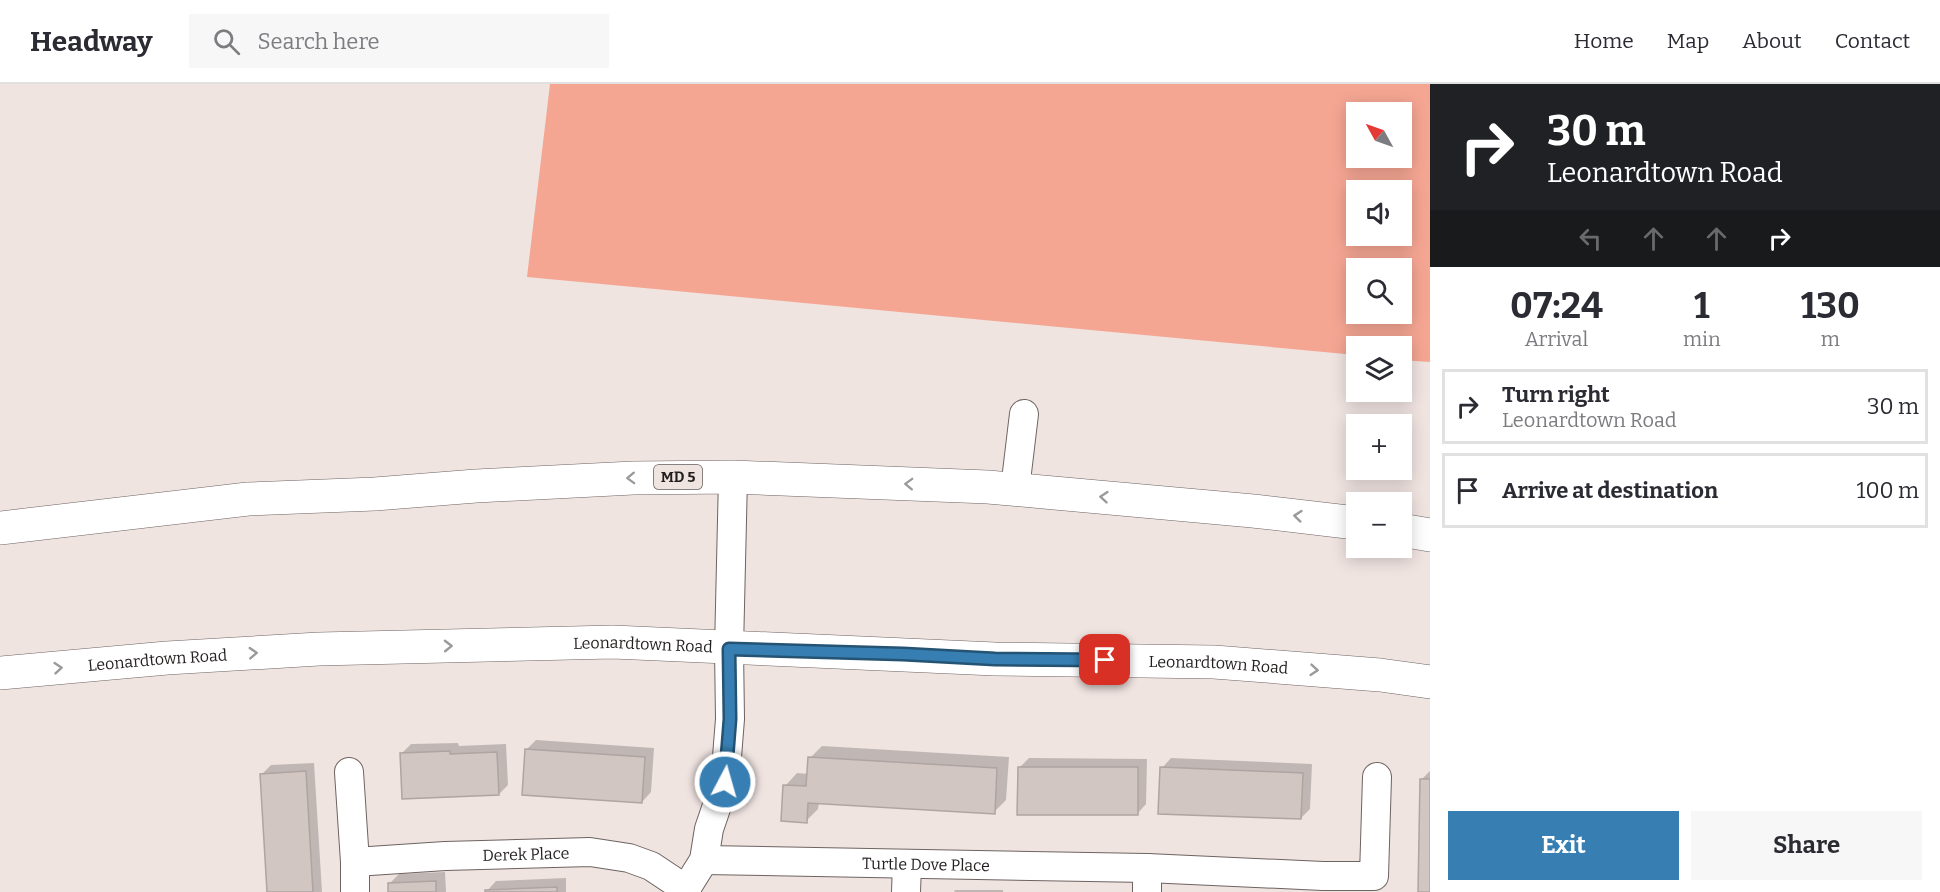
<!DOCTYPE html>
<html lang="en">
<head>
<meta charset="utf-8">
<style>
	:root { --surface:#fff; --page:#f7f7f7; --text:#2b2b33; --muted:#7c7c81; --line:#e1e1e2; --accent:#377fb3 }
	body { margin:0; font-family:Bitter,serif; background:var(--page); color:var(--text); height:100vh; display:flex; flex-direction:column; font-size:22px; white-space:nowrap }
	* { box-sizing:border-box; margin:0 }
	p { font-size:20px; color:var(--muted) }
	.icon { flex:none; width:33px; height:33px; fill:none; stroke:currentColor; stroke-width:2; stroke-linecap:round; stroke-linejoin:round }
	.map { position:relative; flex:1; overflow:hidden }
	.panel { display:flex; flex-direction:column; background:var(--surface); width:510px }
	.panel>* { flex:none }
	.top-card { background:#202124; color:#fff; overflow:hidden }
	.needle { width:39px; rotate:310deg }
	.fabs { position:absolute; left:1346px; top:18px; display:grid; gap:12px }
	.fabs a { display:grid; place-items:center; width:66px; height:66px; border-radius:0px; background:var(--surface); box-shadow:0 3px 15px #0003; font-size:30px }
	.pin { position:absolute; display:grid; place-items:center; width:51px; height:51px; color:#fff; margin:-26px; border-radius:12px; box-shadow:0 3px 9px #0006 }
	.me { position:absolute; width:66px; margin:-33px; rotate:6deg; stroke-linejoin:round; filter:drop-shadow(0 0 4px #0008) }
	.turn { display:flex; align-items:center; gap:21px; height:126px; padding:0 18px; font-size:27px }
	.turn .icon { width:78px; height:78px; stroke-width:2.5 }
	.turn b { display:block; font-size:42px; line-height:51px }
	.lanes { display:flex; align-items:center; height:57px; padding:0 18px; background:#0003; justify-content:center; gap:30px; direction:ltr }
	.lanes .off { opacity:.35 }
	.eta { display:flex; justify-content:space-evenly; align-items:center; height:102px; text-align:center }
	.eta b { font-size:36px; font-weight:700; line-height:42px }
	.primary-button { display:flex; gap:12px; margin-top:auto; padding:12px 18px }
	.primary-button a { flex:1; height:69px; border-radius:0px; background:var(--accent); color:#fff; font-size:24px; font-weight:700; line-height:69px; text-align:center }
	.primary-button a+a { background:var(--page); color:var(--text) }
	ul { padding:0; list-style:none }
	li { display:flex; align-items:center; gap:18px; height:75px; margin:0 12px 9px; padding:0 6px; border:3px solid var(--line); border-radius:0px }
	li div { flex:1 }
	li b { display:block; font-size:22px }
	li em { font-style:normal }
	header { display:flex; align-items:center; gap:36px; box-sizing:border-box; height:84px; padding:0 30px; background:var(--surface); border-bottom:2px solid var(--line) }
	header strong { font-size:28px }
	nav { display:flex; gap:33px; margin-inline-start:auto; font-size:21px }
	.search { width:420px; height:54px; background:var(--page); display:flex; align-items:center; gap:15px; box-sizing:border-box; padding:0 21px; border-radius:0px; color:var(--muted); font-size:22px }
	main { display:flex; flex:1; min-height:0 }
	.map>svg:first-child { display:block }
	.green { fill:#f5a693; fill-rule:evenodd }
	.shadow { fill:#0003 }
	.building { fill:#d2c6c3; stroke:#afa4a1; stroke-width:1.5 }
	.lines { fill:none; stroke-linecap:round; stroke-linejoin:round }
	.minor-casing { stroke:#6e6361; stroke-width:30 }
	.highway-casing { stroke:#6e6361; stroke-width:34 }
	.minor { stroke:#fff; stroke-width:28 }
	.highway { stroke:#fff; stroke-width:33 }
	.oneway { stroke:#9c9a99 }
	.route-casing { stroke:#245374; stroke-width:15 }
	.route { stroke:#377fb3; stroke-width:10 }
	.labels { text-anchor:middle; stroke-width:4.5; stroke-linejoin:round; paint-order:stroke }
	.shield { fill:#f0e4e1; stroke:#605958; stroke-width:1.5 }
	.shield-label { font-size:15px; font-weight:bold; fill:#221e1d }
	.street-label { font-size:16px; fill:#221e1d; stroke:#f0e4e1 }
</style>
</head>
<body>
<header>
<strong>Headway</strong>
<div class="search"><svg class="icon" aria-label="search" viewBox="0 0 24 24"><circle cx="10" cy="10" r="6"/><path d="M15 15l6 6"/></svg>Search here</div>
<nav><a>Home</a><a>Map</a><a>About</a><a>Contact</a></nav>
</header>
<main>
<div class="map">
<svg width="1430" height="808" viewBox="0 0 1430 808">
	<rect width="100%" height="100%" fill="#f0e4e1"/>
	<path class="green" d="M 550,0 L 1430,0 L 1430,278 L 1401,276 L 1401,262 L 1356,262 L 1356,271 L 527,193 ZM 1356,28 L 1401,28 L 1401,74 L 1356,74 ZM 1356,106 L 1401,106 L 1401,152 L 1356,152 ZM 1356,184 L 1401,184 L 1401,230 L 1356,230 Z"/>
	<path class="shadow" d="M 536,656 L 654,664 L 651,708 L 642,718 L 526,666 Z
		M 458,659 L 459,662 L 506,660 L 508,701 L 499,710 L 401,670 L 411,660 Z
		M 822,662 L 1009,673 L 1006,716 L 994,728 L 819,718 L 818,725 L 806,737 L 785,702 L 797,689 L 809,690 L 810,674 Z
		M 1029,674 L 1147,675 L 1146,720 L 1137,730 L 1019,684 Z
		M 1171,674 L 1312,680 L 1310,725 L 1301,734 L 1162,684 Z
		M 314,679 L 322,808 L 268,808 L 261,691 L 271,681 Z
		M 1430,687 L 1430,808 L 1419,808 L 1422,695 Z
		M 445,788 L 446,808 L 390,808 L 390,799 L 399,790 Z
		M 566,794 L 566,808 L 486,808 L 496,797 Z
		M 955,806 L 1003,806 L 1003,808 L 954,808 Z"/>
	<path class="building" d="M 525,665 L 645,673 L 642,719 L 522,711 Z
		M 450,667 L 450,670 L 497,668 L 499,711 L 402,715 L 400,669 Z
		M 808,673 L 997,684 L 995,730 L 808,719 L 807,739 L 781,737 L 783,701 L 806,702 Z
		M 1018,683 L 1138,683 L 1138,731 L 1017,731 Z
		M 1160,683 L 1303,689 L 1301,735 L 1158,730 Z
		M 306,687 L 313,808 L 267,808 L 260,690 Z
		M 1420,695 L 1430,695 L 1430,808 L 1418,808 Z
		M 436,797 L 436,808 L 388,808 L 388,799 Z
		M 557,803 L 557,808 L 485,808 L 485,806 Z"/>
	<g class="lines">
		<defs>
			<g id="minor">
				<path d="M 1015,405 L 1024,330"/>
				<path d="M 349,688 L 355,778 L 355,808"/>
				<path id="s1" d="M 704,776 L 1147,784 L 1323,792 L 1374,792 L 1377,693"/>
				<path id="s2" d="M 355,778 L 445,772 L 590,768 L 629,774 L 651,782 L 687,806"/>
				<path d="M 684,808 L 704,776 L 709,745 L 725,698 L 730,635 L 729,565 L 733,393"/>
				<path d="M 906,808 L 907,780"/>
				<path d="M 1147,808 L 1147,784"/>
			</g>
			<g id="highway">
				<path d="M 0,444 L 248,415 L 375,410 L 476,402 L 633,394 L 733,393 L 988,403 L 1253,427 L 1356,439"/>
				<path d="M 1401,446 L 1430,451"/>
				<path id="s3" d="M 0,589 L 167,574 L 319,565 L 613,558 L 995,575 L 1214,578 L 1380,591 L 1430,598"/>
			</g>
		</defs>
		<use href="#minor" class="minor-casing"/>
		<use href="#highway" class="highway-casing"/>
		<use href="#minor" class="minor"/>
		<use href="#highway" class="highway"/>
	</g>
	<defs><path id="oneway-chevron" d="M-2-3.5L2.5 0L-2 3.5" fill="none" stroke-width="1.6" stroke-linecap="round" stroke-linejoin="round" transform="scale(1.5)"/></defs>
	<g class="oneway">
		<use href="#oneway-chevron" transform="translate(631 394) rotate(178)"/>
		<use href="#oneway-chevron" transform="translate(909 400) rotate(-178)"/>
		<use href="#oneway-chevron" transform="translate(1104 413) rotate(-175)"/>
		<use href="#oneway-chevron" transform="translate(1298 432) rotate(-174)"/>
		<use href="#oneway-chevron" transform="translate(448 562) rotate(-1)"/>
		<use href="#oneway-chevron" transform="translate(253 569) rotate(-3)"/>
		<use href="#oneway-chevron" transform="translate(58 584) rotate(-5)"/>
		<use href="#oneway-chevron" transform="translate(1314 586) rotate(5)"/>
	</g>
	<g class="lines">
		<defs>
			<path id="route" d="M 725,698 L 730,635 L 729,565 L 903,570 L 995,575 L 1105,576"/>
		</defs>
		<use href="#route" class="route-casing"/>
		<use href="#route" class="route"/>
	</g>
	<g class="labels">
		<rect class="shield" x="654" y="381" width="48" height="24" rx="4.5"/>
		<g class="shield-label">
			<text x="678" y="398">MD 5</text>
		</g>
		<g class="street-label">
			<text dy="6" stroke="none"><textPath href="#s3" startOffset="644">Leonardtown Road</textPath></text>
			<text dy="6" stroke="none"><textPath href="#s3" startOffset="158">Leonardtown Road</textPath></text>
			<text dy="6" stroke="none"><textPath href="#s3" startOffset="1220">Leonardtown Road</textPath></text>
			<text dy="6" stroke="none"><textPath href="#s2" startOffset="171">Derek Place</textPath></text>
			<text dy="6" stroke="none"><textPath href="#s1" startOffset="222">Turtle Dove Place</textPath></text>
		</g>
	</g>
</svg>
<div class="fabs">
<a><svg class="needle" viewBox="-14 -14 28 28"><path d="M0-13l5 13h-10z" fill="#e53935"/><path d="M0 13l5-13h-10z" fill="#7c7c81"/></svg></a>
<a><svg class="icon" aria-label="sound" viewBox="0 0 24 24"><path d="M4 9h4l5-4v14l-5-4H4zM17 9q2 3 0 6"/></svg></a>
<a><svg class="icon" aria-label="search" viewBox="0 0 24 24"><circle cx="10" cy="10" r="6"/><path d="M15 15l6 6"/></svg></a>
<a><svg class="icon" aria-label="layers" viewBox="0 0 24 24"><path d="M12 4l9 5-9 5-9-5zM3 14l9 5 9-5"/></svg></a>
<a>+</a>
<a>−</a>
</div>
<div class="pin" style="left:1105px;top:576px;background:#d93025"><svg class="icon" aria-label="arrive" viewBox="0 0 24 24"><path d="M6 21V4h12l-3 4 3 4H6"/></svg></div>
<svg class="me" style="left:725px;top:698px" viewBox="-20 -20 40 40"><circle r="17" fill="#377fb3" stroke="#fff" stroke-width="3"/><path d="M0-11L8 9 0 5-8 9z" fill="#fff"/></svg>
</div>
<section class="panel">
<div class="top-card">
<div class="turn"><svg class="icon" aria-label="right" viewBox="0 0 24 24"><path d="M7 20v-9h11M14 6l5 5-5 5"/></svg><div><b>30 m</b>Leonardtown Road</div></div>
<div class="lanes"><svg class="icon off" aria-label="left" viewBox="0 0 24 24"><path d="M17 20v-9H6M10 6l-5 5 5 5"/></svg><svg class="icon off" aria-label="ahead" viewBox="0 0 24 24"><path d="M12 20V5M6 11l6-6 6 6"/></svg><svg class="icon off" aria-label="ahead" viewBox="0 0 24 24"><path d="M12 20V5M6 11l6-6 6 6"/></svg><svg class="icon" aria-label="right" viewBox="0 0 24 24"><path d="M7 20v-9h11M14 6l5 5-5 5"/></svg></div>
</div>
<div class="eta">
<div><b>07:24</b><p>Arrival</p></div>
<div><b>1</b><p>min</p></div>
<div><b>130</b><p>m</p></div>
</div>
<ul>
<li><svg class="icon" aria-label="right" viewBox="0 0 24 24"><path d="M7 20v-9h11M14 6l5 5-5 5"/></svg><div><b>Turn right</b><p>Leonardtown Road</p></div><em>30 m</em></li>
<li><svg class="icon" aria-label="arrive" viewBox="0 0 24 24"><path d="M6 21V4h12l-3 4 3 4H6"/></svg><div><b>Arrive at destination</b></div><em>100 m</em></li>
</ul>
<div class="primary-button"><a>Exit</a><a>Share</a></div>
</section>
</main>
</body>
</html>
